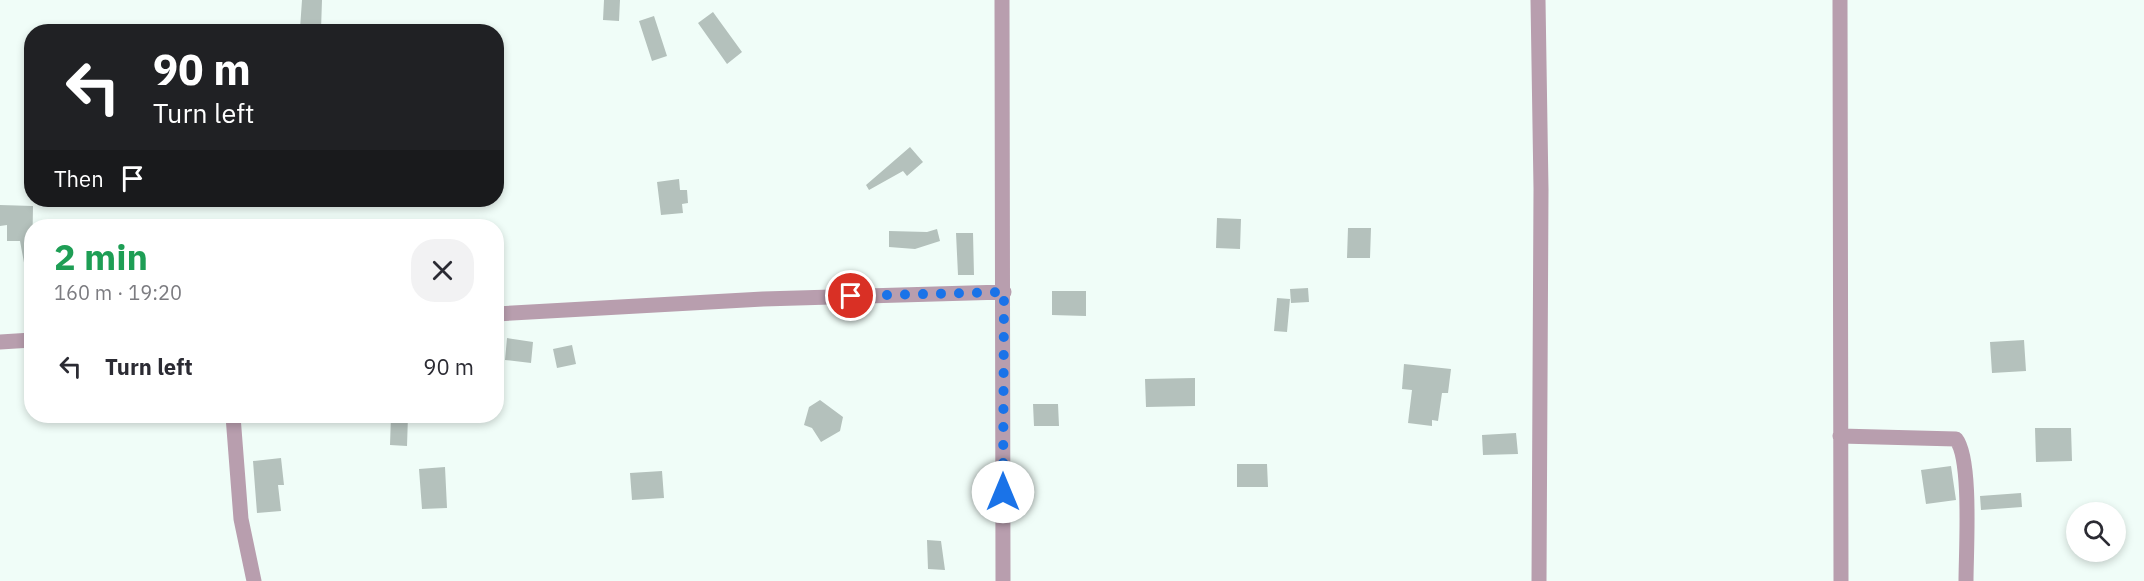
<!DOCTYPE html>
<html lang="en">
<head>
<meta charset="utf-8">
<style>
	:root { --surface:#fff; --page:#f2f2f3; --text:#2b2b33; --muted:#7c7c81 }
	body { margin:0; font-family:"IBM Plex Sans",sans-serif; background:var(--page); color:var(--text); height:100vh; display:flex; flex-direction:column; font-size:22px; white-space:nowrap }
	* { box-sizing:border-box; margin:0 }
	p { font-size:20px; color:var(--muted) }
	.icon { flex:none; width:33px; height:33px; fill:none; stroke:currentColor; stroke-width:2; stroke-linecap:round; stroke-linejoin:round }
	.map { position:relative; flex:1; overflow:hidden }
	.side { position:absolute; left:24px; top:219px; width:480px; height:204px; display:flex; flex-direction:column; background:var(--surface); border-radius:24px; box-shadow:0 3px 9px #0003 }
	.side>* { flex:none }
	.top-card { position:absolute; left:24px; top:24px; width:480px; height:183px; border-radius:24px; box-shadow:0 3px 9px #0003; background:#202124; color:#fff; overflow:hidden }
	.fabs { position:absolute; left:2066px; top:502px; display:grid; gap:12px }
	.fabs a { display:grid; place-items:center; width:60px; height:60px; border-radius:50%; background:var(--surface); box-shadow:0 3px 9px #0003; font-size:30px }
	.pin { position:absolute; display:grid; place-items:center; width:51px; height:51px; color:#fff; margin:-26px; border:3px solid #fff; border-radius:50%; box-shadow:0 2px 6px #0007 }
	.me { position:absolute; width:66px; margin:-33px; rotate:0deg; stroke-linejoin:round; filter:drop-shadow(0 0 4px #0008) }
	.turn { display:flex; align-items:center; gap:21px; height:126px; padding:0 30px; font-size:27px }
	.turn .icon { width:78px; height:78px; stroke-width:2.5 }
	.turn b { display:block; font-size:42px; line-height:51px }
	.then { display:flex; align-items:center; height:57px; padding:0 30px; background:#0003; gap:12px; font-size:22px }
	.round { display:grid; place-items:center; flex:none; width:63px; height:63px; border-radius:24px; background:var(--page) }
	.overview { display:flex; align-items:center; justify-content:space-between; height:102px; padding:0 30px }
	h1 { font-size:36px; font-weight:700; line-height:45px; color:#1e9e55 }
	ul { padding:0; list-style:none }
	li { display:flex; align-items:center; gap:18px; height:90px; padding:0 30px }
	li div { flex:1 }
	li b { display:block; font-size:22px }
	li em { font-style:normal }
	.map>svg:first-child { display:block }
	.building { fill:#b4c1bc }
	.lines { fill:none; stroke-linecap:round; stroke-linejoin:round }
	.minor { stroke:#b89eae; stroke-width:15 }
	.route { stroke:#1a73e8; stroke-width:10; stroke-dasharray:0 18 }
</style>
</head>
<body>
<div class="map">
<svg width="2144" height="581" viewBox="0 0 2144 581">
	<rect width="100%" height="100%" fill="#f0fdf8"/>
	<path class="building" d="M 302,0 L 322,0 L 321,30 L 300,29 Z
		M 604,0 L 620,0 L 619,21 L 603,20 Z
		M 713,12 L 742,52 L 727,64 L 698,23 Z
		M 654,16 L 667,56 L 652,61 L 639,21 Z
		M 910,147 L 923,162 L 907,176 L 903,171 L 869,190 L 866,185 Z
		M 679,179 L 680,190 L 687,190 L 688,203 L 682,204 L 683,213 L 661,215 L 657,182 Z
		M 0,205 L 33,206 L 32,267 L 25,268 L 20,241 L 7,241 L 7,225 L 0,226 Z
		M 1217,218 L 1241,219 L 1240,249 L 1216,248 Z
		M 1348,228 L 1371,228 L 1370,258 L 1347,258 Z
		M 937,229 L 940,241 L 915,249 L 889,247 L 889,231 L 927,232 Z
		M 956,233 L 973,233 L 974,275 L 958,275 Z
		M 1308,288 L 1309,302 L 1291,303 L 1290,289 Z
		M 1052,291 L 1086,291 L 1086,316 L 1052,315 Z
		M 1277,298 L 1290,299 L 1287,332 L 1274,331 Z
		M 507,338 L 533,342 L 531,363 L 505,360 Z
		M 2024,340 L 2026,371 L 1992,373 L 1990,342 Z
		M 572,345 L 576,364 L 557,368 L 553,349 Z
		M 1404,364 L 1451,369 L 1448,393 L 1442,393 L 1438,421 L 1432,420 L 1432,426 L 1408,423 L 1412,390 L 1402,389 Z
		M 1195,378 L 1195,406 L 1146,407 L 1145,379 Z
		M 820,400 L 843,417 L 840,431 L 821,442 L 812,428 L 804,425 L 809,407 Z
		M 1033,404 L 1058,404 L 1059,426 L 1034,426 Z
		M 391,416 L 408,416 L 407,446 L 390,445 Z
		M 2035,428 L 2071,428 L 2072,461 L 2036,462 Z
		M 1516,433 L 1518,454 L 1483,455 L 1482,435 Z
		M 281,458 L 284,485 L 278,485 L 281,511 L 257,513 L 253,461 Z
		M 1237,464 L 1267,464 L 1268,487 L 1237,487 Z
		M 1951,466 L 1956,500 L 1926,504 L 1921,470 Z
		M 445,467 L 447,508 L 422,509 L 419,469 Z
		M 662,471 L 664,498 L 632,500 L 630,473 Z
		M 2021,493 L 2022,507 L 1981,510 L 1980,496 Z
		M 927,540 L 941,541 L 945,570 L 928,569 Z"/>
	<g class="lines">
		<path class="minor" d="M 1002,0 L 1003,581
			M 1538,0 L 1541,189 L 1539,581
			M 1840,0 L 1841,581
			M 496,314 L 763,299 L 1004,292
			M 0,342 L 32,340
			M 233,416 L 241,519 L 254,581
			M 1840,436 L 1956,439 C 1972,459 1966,551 1966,581"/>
	</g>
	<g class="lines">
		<path class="route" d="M 851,296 L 1004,292 L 1003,492"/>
	</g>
</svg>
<div class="fabs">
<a><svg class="icon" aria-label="search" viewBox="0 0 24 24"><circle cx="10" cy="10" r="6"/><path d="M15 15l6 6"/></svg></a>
</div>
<div class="pin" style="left:851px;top:296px;background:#d93025"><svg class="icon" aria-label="arrive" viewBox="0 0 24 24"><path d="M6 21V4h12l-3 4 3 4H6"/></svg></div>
<svg class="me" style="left:1003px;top:492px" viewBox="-20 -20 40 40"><circle r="19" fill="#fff"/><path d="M0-13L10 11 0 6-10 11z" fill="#1a73e8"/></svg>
<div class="top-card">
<div class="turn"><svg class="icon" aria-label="left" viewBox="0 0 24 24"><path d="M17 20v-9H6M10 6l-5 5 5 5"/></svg><div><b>90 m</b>Turn left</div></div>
<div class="then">Then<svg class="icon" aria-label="arrive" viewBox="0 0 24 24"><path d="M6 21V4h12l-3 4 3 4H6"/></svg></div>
</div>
<section class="side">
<div class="overview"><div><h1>2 min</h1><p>160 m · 19:20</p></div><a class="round"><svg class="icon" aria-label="close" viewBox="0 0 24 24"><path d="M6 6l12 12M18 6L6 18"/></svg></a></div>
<ul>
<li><svg class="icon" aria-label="left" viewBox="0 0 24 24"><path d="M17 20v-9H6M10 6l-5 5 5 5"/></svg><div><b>Turn left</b></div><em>90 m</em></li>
</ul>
</section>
</div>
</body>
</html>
